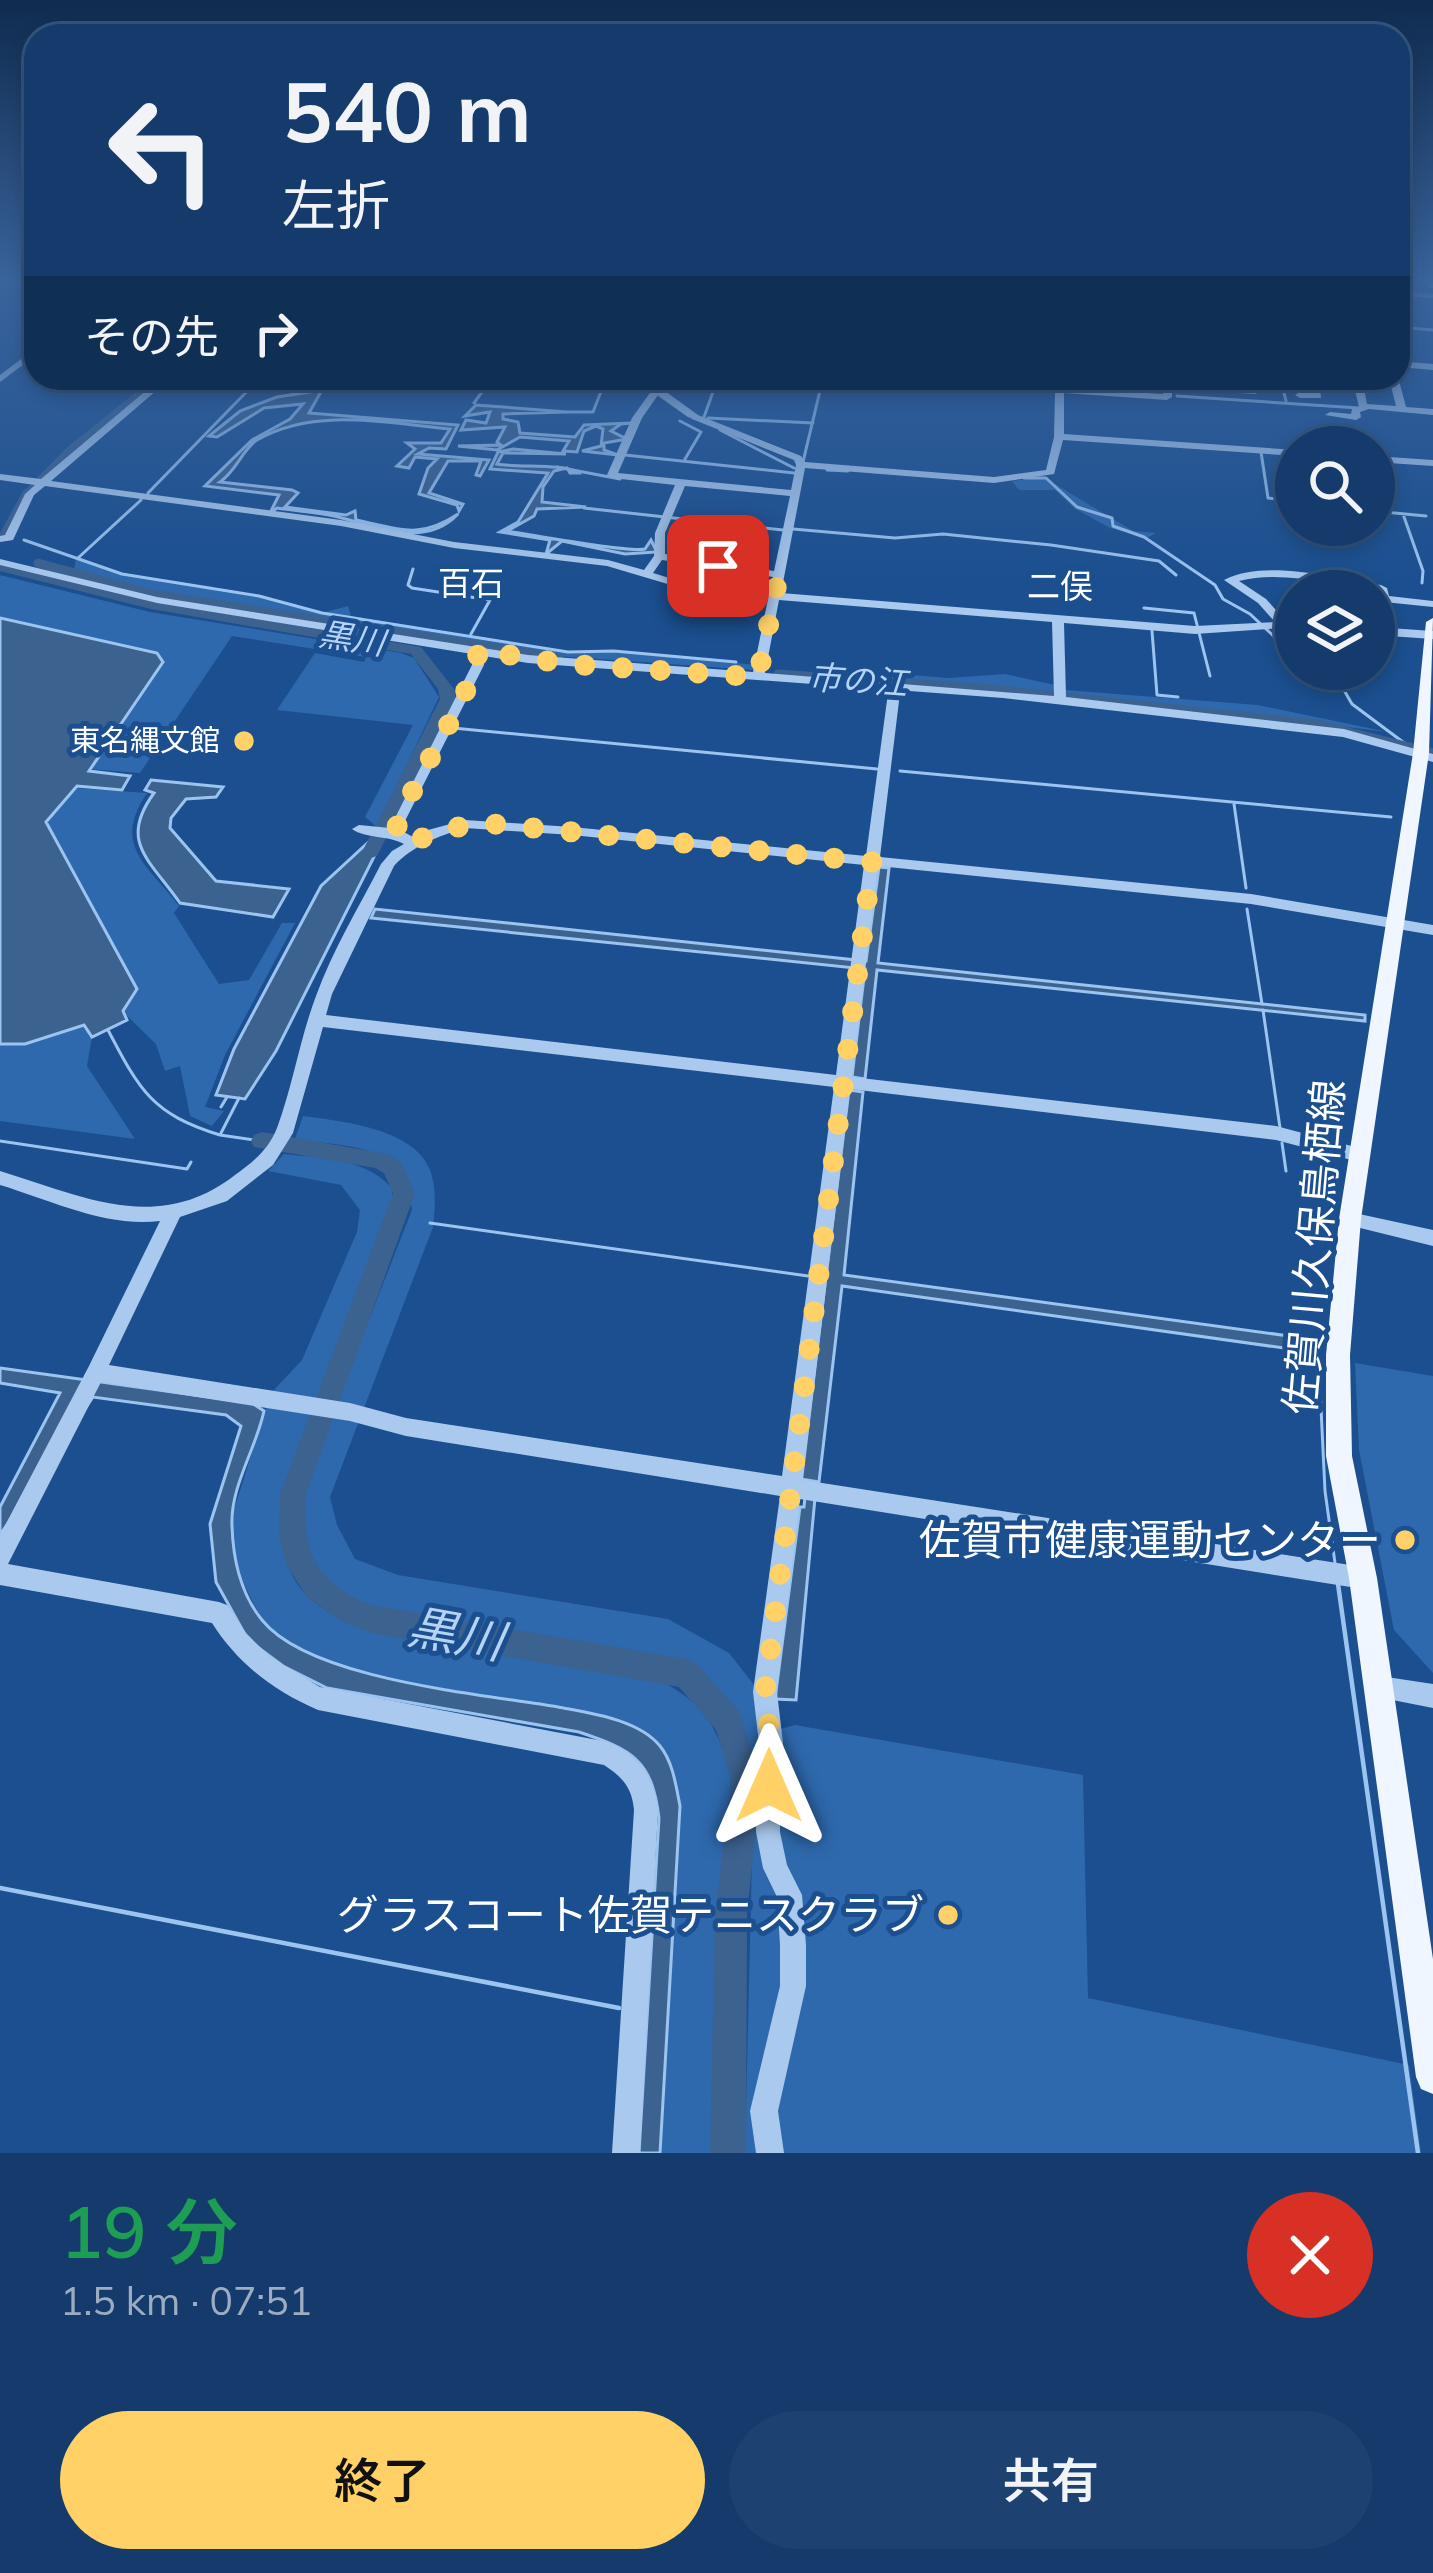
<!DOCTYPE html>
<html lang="ja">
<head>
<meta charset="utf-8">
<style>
	:root { --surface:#143b6b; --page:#1d4271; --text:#f1f3f6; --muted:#9dadc1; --line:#33557e; --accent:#ffd166 }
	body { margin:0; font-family:Mulish,"Noto Sans JP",sans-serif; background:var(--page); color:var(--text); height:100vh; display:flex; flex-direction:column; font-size:45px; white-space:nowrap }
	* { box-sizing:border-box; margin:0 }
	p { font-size:39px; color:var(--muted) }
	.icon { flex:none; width:66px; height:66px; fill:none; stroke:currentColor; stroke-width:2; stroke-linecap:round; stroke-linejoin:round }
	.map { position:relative; height:2153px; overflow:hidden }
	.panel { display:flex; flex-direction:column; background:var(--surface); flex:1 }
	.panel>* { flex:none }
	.guide { position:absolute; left:24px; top:24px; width:1386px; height:366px; border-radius:36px; box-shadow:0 6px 18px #0003,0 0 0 3px var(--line); background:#143b6b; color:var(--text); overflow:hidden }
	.buttons { position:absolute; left:1275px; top:426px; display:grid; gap:24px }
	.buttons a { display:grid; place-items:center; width:120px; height:120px; border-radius:50%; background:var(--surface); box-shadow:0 6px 18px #0003,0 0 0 3px var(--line); font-size:60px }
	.pin { position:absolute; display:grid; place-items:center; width:102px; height:102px; color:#fff; margin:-51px; border-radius:24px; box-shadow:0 6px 18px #0006 }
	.me { position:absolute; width:132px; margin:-66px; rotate:0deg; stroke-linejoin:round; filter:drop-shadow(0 0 9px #0008) }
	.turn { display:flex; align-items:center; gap:42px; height:252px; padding:0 60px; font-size:54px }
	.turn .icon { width:156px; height:156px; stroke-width:2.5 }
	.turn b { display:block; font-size:84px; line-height:102px }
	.then { display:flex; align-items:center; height:114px; padding:0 60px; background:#0003; gap:24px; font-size:45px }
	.round { display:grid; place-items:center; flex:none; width:126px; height:126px; border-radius:63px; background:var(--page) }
	.overview { display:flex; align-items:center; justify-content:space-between; height:204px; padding:0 60px }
	h1 { font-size:72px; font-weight:600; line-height:90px; color:#1e9e55 }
	.primary-button { display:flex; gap:24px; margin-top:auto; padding:24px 60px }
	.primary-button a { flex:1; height:138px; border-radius:72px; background:var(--accent); color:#111; font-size:48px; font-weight:600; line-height:138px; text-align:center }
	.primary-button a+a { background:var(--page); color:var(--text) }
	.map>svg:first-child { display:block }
	.green { fill:#2e69ad }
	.water { fill:#3c6290; stroke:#9cc4f0; stroke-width:3 }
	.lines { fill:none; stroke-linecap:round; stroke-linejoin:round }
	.stream-far1 { stroke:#9cc4f0; stroke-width:3 }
	.stream { stroke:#9cc4f0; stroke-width:4.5 }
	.canal-far1 { stroke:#3c6290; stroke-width:8 }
	.canal { stroke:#3c6290; stroke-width:9 }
	.river { fill:#3c6290; fill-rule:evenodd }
	.minor { fill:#a9c9ee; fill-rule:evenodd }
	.major { fill:#f0f6ff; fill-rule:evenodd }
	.route { stroke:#ffd166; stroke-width:21; stroke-dasharray:0 37.8 }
	.poi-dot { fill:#ffd166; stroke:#1b4f8f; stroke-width:4.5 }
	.labels { text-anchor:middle; stroke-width:10; stroke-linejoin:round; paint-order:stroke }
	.far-poi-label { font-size:30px; fill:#fff; stroke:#1b4f8f; text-anchor:end }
	.far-neighbourhood-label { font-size:33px; fill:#fff; stroke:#1b4f8f }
	.far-water-label { font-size:33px; font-style:italic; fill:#b5d3f5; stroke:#1b4f8f }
	.near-street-label { font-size:42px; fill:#fff; stroke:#1b4f8f }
	.near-poi-label { font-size:42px; fill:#fff; stroke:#1b4f8f; text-anchor:end }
	.near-water-label { font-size:48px; font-style:italic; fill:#b5d3f5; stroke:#1b4f8f }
</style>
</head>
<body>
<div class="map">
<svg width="1433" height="2153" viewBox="0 0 1433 2153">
	<rect width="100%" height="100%" fill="#1b4f8f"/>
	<path class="green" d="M 1043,477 L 1133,531 L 1156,533 L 1147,538 L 1110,528 L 1074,508 L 1055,490 L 1019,490 L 1012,481 Z
		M 76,559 L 122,574 L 259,596 L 322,613 L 348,606 L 351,616 L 568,652 L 614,651 L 756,665 L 754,670 L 556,656 L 156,592 L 74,570 Z
		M 0,575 L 150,612 L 401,653 L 414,658 L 439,697 L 377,827 L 365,817 L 413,725 L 277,710 L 315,653 L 364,662 L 366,657 L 232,636 L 140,773 L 90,769 L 120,725 L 0,683 Z
		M 837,669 L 948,678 L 1005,674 L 1055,685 L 1054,693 L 837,676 Z
		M 1065,690 L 1258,705 L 1388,732 L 1064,693 Z
		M 75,788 L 147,793 C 112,846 146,863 179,906 L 174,913 L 219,984 L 249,980 L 282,923 L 295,923 L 225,1055 L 205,1107 L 224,1111 L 212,1126 L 190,1116 L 180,1066 L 165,1071 L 156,1044 L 122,1011 L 84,1024 L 92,1037 L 87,1066 L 135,1139 L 0,1121 L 0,979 L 46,822 Z
		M 303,1116 C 340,1121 414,1128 430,1170 C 437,1189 435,1208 433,1227 L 330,1497 L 337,1525 L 355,1559 L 398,1575 L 668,1619 L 729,1653 L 758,1690 L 766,1733 L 795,1725 L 1083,1775 L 1088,1998 L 1409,2065 L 1421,2153 L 745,2153 L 754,1773 C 735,1717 720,1689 667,1660 L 367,1609 C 311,1579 302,1561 299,1498 L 412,1210 C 410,1198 409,1182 403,1173 C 381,1143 328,1145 295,1139 Z
		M 284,1154 C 324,1159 363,1157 392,1188 L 393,1217 L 282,1498 C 279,1569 293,1601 360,1627 L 648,1674 C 706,1703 718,1724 733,1786 L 717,2153 L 660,2153 L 680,1806 L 659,1744 L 342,1668 L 296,1646 L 263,1622 L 236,1569 L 231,1519 L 271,1393 L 302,1360 L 357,1232 L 360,1210 L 341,1185 L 268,1171 Z
		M 1355,1363 L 1433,1376 L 1433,1673 L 1394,1630 L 1359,1450 Z"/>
	<path class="water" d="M 382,378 L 387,378 L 376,388 L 322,390 L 309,413 L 458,425 L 446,449 L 429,448 L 418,454 L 489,460 L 480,476 L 476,475 L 481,461 L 448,461 L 429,493 L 463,504 L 459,511 L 457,505 L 419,494 L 428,468 L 437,459 L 415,457 L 409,468 L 397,466 L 415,449 L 407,443 L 441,443 L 450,429 C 387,423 314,407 257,440 C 243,449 236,471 220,482 L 292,490 L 298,493 L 285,507 L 346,515 L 355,511 L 356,520 C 400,529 419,540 458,514 C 424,550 374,525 334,516 C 315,512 296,511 277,508 L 270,513 L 279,495 L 205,486 L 252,440 L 290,419 L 303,404 L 264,408 L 217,437 L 209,436 L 240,411 L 277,397 L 310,392 L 324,383 L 368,386 Z
		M 476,405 L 567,412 L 503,414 L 503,419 L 518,422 L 520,433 L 575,437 L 584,425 L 632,423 L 621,424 L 611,431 L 627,439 L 604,443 L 604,450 L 618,455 L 582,451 L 601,446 L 603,429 L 596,426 L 584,431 L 577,452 L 563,451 L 569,441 L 520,437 L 497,450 L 458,446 L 501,445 L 497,442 L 505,427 L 461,430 L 466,420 L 486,423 L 490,412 L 465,416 Z
		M 513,449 L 566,454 L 503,453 L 497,464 C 518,468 565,463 578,473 L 570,473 L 567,468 L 554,471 L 543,487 L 542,502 L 586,507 L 537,509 L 534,516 L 507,531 C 534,535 627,553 645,549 L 651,540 L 657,552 L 625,554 L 562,541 L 546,554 L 550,540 L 500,532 L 518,522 L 548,473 L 490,469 L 498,452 Z
		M 0,618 L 157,653 L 163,662 L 89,771 L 130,776 L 122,790 L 77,786 L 46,822 L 137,989 L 123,1011 L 127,1020 L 92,1037 L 84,1025 L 25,1044 L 0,1044 Z
		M 151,780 L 223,787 L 216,797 L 186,799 L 171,818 L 170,828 L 216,881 L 289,889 L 273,917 L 180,903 C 150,860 118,842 154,793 L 145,790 Z
		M 374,837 L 384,837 L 276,1051 L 245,1099 L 216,1095 L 234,1049 L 321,886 Z
		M 879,867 L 889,868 L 878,963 L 1365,1015 L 1365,1021 L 877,970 L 865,1079 L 852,1077 L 865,969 L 371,918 L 375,909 L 866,961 Z
		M 849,1090 L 863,1092 L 844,1275 L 1311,1339 L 1312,1352 L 842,1286 L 819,1482 L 801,1479 Z
		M 0,1368 L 252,1403 L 264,1411 C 256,1449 230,1487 232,1526 C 233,1559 241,1594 262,1620 C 310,1680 483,1694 558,1707 C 589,1713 638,1719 660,1746 C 673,1762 676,1786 680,1806 L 660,2153 L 639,2153 L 659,1818 C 652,1760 633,1750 579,1732 L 327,1688 L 283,1666 L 248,1640 L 216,1582 L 210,1524 L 241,1426 L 226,1415 L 93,1397 L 0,1535 L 0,1507 L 60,1393 L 0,1383 Z
		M 805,1497 L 815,1498 L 796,1700 L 775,1699 L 800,1507 L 804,1507 Z"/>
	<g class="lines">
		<path class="stream-far1" d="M 1398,327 L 1433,330
			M 223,378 L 321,385
			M 917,378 L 933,379
			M 1280,378 L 1286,401
			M 644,384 L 689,416
			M 1177,396 L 1359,408
			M 474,403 L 492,378
			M 567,412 L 593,412 L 602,389 L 644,389
			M 704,417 L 718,378
			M 708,418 L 813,423
			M 680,421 L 701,432 L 685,459
			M 720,430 L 794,468
			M 1261,452 L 1268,498 L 1296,501
			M 625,455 L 794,473
			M 803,462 L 823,378
			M 557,467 L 620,479
			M 827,470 L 848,471
			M 1024,478 L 1046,478 L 1077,507 L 1112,518 L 1113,526 L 1144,537 L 1215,585 L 1223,599 L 1250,614 L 1296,657
			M 148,493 L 258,380
			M 584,508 L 783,530
			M 1374,511 L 1426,516
			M 1403,514 L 1423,571 L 1422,583
			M 793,529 L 895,538 L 943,534 L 1051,545 L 1159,561 L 1176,575
			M 24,540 L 122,574 L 259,596 L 322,613 L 568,652 L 614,651 L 736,662
			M 78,558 L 141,500
			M 413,569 L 408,585 L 412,588 L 490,600 L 471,634
			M 1144,608 L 1194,613 L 1210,676
			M 1152,631 L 1157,695 L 1178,697
			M 1306,669 L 1341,685 L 1352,704 L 1407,745
			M 453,728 L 877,769
			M 900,771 L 1391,817
			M 1234,804 L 1246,888
			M 1247,909 L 1262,1004
			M 1263,1010 L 1280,1128
			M 108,1030 C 140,1091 152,1114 220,1135
			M 239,1098 L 220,1135 L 262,1141
			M 221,1107 L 227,1097
			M 0,1141 L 187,1169 L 191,1162
			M 1282,1143 L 1286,1171
			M 430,1223 L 808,1276
			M 1311,1345 L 1318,1346 L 1325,1491 L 1335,1563"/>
		<path class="stream" d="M 1338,1584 L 1418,2153
			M 0,1888 L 619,2008"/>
		<path class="canal-far1" d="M 25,496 L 70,450 L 160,378"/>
		<path class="canal" d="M 4,535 L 27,493
			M 38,563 L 152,594 L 559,658
			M 778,674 L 991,689 L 1317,724 L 1433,753"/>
		<path class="river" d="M 0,563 L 151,601 L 421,647 L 454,689 L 456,699 L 377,856 L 371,858 L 362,852 L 440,699 L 438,689 L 411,654 L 151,609 L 0,571 Z
			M 262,1132 L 387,1154 L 400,1161 L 415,1193 L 306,1494 C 302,1552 315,1582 371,1605 L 687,1659 L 697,1664 L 739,1711 L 761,1779 L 747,1915 L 746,2153 L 710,2153 L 715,1915 L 731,1779 L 716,1730 L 679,1687 L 371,1633 L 339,1620 L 307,1597 L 287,1566 L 279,1538 L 280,1494 L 393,1193 L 384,1173 L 375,1168 L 254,1147 L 251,1141 L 254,1135 Z"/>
		<path class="minor" d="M 1398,292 L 1433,294 L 1433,298 L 1398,296 Z
			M 36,348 L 36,355 L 0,382 L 0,375 Z
			M 1398,361 L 1433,364 L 1433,370 L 1398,367 Z
			M 1398,377 L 1406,407 L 1433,409 L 1433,415 L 1369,409 L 1360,412 L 1361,417 L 1356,420 L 1325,415 L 1330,412 L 1351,414 L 1352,409 L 1359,407 L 1352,378 L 1362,378 L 1367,404 L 1396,406 L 1389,378 Z
			M 161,378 L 171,378 L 51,481 L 341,520 L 454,542 L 608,560 L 644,570 L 654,556 L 655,533 L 675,485 L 612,478 L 607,475 L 632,418 L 652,390 L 636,378 L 647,378 L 698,415 L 801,456 L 805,462 L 994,477 L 1046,470 L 1054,437 L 1055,393 L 947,386 L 932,378 L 1055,387 L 1055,378 L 1065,378 L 1064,388 L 1163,394 L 1163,378 L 1180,378 L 1181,384 L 1250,388 L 1249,384 L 1241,383 L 1241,379 L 1281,381 L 1286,384 L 1284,386 L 1258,385 L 1260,391 L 1255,394 L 1177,389 L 1172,385 L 1172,397 L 1167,400 L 1064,393 L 1064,434 L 1296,450 L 1296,456 L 1063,440 L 1054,474 L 994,483 L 805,468 L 781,593 L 1195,626 L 1275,622 L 1258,603 L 1224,580 C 1266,558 1336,579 1381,585 L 1387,588 L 1389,596 L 1433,601 L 1433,607 L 1384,602 L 1378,599 L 1376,591 C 1332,585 1283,570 1239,581 L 1266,599 L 1286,621 L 1296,621 L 1296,627 L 1195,634 L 1064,623 L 1066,697 L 1344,729 L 1433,754 L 1433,762 L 1343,737 L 1003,698 L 896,690 L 900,693 L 880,857 L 1251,894 L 1433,925 L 1433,935 L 1251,904 L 878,866 L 852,1077 L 1276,1126 L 1359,1148 L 1365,1150 L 1368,1155 L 1365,1160 L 1359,1162 L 1276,1140 L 850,1089 L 803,1480 L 1363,1567 L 1371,1570 L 1374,1578 L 1371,1586 L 1363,1589 L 800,1499 L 777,1692 L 786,1769 L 780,1787 L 780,1832 L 787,1865 L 802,1895 L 806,1945 L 806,1986 L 778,2111 L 784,2153 L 756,2153 L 750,2111 L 780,1986 L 780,1945 L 777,1897 L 763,1868 L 756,1832 L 756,1787 L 762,1769 L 753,1692 L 780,1496 L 406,1436 L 350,1421 L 101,1382 L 8,1564 L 219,1602 L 227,1605 L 246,1633 L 269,1656 L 320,1687 L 608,1742 C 639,1756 654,1776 658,1810 L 640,2153 L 612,2153 L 634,1810 C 632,1787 622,1777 604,1765 L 318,1710 C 274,1691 238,1664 212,1623 L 0,1585 L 0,1535 L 89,1366 L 160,1221 C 107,1228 50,1200 0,1185 L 0,1171 C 82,1196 158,1235 235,1175 C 253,1162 269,1149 277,1128 C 293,1085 300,1038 316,996 C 332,951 359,907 381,864 L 392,851 L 404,844 C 388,835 366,839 352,829 L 359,825 L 390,828 L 472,665 L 472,654 L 157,603 L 0,565 L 0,559 L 157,597 L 528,655 L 753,672 L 768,599 L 698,593 L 607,566 L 454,548 L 341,526 L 45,486 L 34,495 L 13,540 L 0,542 L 0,536 L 5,535 L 25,494 L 35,485 L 0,480 L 0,474 L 41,479 ZM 658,395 L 692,419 L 794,460 L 796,465 L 791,490 L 618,473 L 642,418 ZM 685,486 L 790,496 L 774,571 L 665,554 L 665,533 ZM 662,560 L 773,577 L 770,592 L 699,587 L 653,573 ZM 779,600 L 1052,622 L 1054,696 L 765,673 ZM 484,656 L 528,663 L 893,690 L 888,693 L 866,856 L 572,827 L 465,820 L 428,830 L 415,838 L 402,831 L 406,819 L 484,665 ZM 465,828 L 572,835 L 864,865 L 836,1075 L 326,1015 L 332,994 L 394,866 C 412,846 439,836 465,828 ZM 323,1027 L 834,1087 L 782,1476 L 406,1418 L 350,1403 L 109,1365 L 180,1217 L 227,1201 L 273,1165 L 293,1133 Z
			M 1309,378 L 1319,378 L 1321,398 L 1300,398 L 1295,395 L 1300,392 L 1313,393 Z
			M 1374,456 L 1433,460 L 1433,466 L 1374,462 Z
			M 1374,627 L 1433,631 L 1433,639 L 1374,635 Z
			M 1350,1212 L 1433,1230 L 1433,1246 L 1344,1224 L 1341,1219 L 1344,1214 Z
			M 1380,1676 L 1433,1684 L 1433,1708 L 1372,1696 L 1368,1688 L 1372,1680 Z"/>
		<path class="major" d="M 1427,282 L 1433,282 L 1433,288 L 1429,287 Z
			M 1433,618 L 1429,753 L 1361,1219 L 1350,1355 L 1352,1456 L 1377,1578 L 1433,1959 L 1433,2094 L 1421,2089 L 1416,2077 L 1349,1578 L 1326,1456 L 1326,1355 L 1339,1219 L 1413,753 L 1426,622 Z"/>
	</g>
	<linearGradient id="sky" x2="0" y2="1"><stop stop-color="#0f2b4f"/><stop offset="0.48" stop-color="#39639b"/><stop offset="1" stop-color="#39639b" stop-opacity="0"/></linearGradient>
	<rect width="1433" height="583" fill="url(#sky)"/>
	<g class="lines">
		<path class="route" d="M 718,566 L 779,574 L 758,677 L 566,664 L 478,650 C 479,687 408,785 395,833 L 412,842 L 446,829 L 484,823 L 872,862 L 765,1692 L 774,1769 L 769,1786"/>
	</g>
	<g class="poi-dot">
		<circle cx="244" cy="741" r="12"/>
		<circle cx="1405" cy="1540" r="12"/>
		<circle cx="948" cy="1915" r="12"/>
	</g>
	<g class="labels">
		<g class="far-poi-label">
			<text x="220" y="751">東名縄文館</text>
		</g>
		<g class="far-neighbourhood-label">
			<text x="471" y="595">百石</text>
			<text x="1060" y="598">二俣</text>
		</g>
		<g class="far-water-label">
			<text transform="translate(352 638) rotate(9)" y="12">黒川</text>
			<text transform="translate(858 680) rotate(4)" y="12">市の江</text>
		</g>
		<g class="near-street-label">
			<text transform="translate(1314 1247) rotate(-85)" y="15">佐賀川久保鳥栖線</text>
		</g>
		<g class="near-poi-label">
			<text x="1381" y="1555">佐賀市健康運動センター</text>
			<text x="924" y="1930">グラスコート佐賀テニスクラブ</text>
		</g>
		<g class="near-water-label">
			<text transform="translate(456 1634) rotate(10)" y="17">黒川</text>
		</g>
	</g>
</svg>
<div class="buttons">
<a><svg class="icon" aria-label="search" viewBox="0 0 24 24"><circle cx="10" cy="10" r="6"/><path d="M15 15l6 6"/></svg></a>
<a><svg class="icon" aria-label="layers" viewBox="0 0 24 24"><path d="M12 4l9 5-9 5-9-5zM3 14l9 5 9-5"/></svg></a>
</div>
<div class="pin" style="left:718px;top:566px;background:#d93025"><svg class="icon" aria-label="arrive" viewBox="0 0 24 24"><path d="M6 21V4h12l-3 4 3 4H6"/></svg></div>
<svg class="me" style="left:769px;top:1786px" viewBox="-20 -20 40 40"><path d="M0-17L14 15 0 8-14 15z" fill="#ffd166" stroke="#fff" stroke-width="4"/></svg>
<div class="guide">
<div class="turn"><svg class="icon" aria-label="left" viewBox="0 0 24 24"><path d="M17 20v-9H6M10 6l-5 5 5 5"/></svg><div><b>540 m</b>左折</div></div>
<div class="then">その先<svg class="icon" aria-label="right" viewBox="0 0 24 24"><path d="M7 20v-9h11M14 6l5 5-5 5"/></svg></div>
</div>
</div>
<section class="panel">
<div class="overview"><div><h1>19 分</h1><p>1.5 km · 07:51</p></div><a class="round" style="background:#d93025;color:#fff"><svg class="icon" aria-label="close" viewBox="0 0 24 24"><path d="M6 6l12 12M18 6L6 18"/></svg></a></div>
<div class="primary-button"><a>終了</a><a>共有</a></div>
</section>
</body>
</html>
